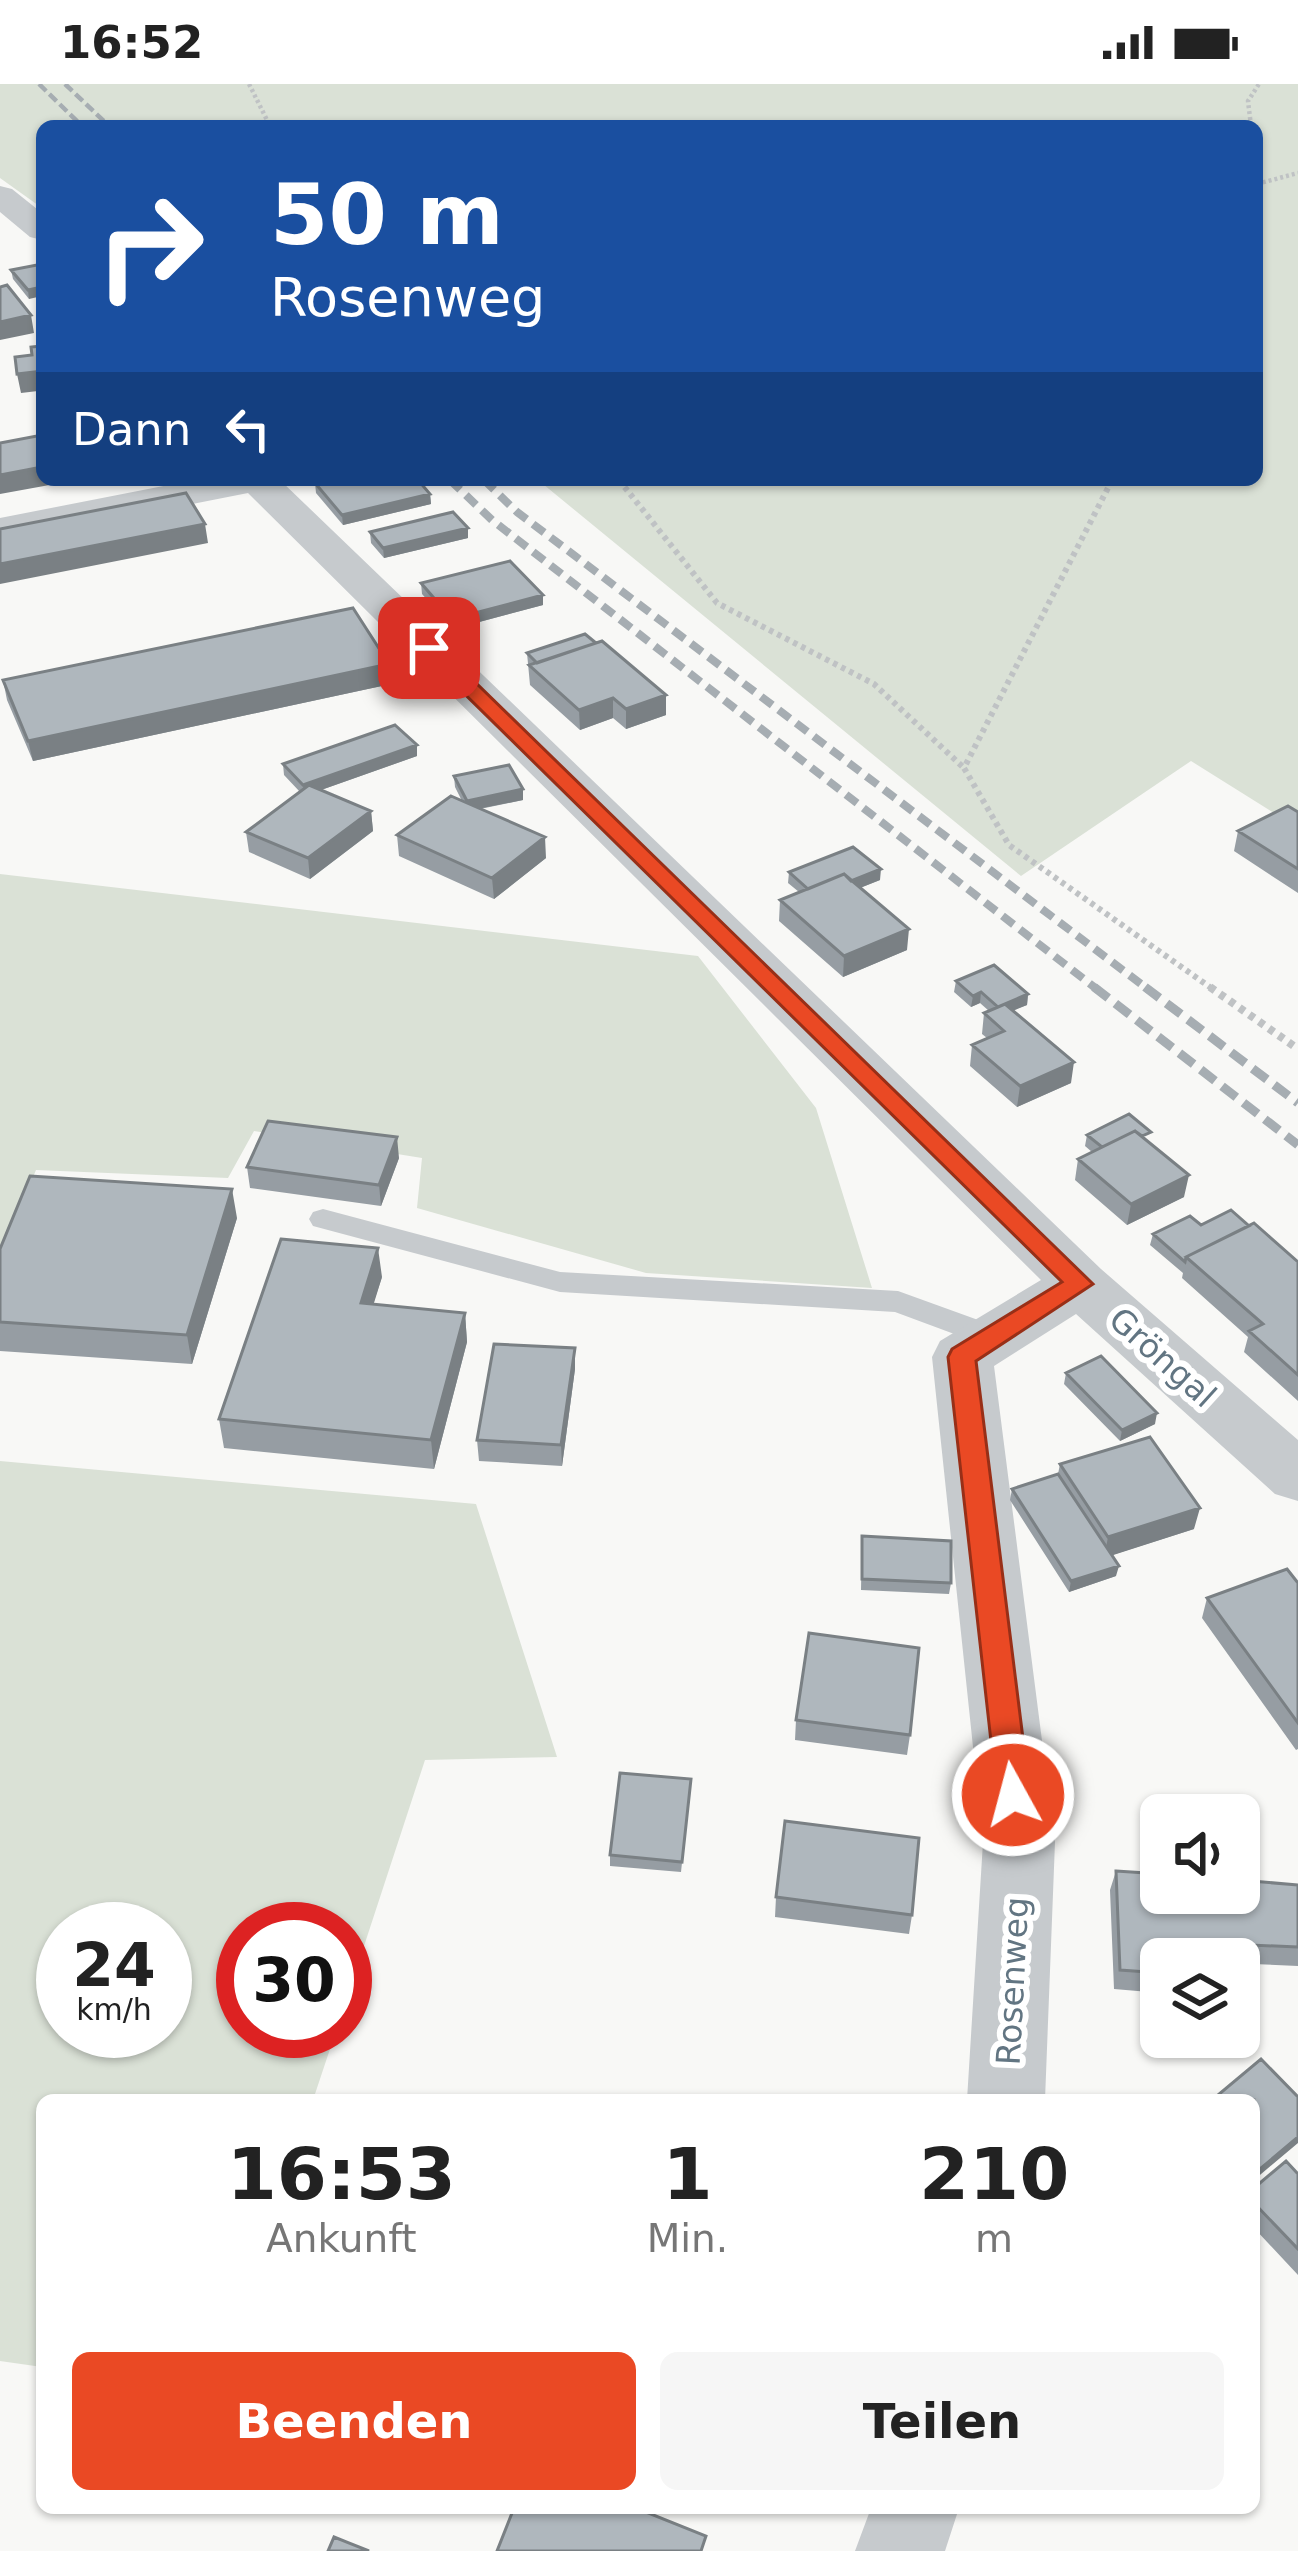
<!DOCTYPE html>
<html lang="de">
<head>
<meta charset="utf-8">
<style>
	:root { --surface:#fff; --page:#f6f6f6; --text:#222; --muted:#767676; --accent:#ea4924 }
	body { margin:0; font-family:"DejaVu Sans",sans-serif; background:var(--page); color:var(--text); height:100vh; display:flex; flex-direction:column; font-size:45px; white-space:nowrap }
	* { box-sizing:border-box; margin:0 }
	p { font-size:39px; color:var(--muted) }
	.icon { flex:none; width:66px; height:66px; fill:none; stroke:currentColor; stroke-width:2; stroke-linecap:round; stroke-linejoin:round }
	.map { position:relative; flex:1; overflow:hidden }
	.side { position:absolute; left:36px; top:2010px; width:1224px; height:420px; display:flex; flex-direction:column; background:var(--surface); border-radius:18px; box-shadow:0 3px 9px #0004 }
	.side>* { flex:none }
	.guide { position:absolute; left:36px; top:36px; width:1227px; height:366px; border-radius:18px; box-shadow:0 3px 9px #0004; background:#1a4fa0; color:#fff; overflow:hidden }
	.tools { position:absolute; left:1140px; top:1710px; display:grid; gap:24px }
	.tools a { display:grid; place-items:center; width:120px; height:120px; border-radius:18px; background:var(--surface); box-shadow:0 3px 9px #0004; font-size:60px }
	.speed { position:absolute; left:36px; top:1818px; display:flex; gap:24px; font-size:60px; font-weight:700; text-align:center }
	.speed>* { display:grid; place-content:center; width:156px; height:156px; border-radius:50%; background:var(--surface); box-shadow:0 3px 9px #0004; line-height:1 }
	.speed small { font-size:30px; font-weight:400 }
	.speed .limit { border:18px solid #d22; background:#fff; color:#111 }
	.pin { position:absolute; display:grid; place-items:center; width:102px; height:102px; color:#fff; margin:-51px; border-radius:24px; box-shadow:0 6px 18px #0006 }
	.me { position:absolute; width:132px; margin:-66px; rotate:353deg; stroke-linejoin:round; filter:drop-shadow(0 0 9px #0008) }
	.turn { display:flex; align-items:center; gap:42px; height:252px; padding:0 36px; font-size:54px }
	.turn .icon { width:156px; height:156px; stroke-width:2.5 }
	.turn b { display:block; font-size:84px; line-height:102px }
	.then { display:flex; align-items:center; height:114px; padding:0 36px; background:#0003; gap:24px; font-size:45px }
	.eta { display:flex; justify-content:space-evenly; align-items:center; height:204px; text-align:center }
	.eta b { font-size:72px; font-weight:700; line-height:84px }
	.button { display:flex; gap:24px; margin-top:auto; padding:24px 36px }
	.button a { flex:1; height:138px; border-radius:18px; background:var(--accent); color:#fff; font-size:48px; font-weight:700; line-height:138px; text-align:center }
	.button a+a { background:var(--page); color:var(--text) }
	.status { display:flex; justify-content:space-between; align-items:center; height:84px; padding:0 60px; background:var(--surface); direction:ltr }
	.status svg { height:33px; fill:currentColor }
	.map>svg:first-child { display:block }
	.green { fill:#dae1d6; fill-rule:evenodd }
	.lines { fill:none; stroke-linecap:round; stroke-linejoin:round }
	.path-far2 { stroke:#bfc2c4; stroke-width:4.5; stroke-dasharray:3 3; stroke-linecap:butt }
	.path-far1 { stroke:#bfc2c4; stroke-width:6; stroke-dasharray:4.5 4.5; stroke-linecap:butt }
	.path { stroke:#bfc2c4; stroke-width:8; stroke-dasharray:6 6; stroke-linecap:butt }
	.service { fill:#c6cacd; fill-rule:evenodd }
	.minor { fill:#c6cacd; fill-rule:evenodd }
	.rail-far2 { stroke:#a6adb2; stroke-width:4.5; stroke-dasharray:10 4.5; stroke-linecap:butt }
	.rail-far1 { stroke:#a6adb2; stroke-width:8; stroke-dasharray:14 8; stroke-linecap:butt }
	.rail { stroke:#a6adb2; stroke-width:9; stroke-dasharray:18 9; stroke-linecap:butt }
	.wall { fill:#969da3 }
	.shaded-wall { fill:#7a8084 }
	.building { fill:#afb7bd; stroke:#7a8084; stroke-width:3 }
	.route { fill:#ea4924; stroke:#982f17; stroke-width:3 }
	.labels { text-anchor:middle; stroke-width:12; stroke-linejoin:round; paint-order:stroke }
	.street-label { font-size:33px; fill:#627582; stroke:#fff }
</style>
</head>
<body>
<div class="status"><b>16:52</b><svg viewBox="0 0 49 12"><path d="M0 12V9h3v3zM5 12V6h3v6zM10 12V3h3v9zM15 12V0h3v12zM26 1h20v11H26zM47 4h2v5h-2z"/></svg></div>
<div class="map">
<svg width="1298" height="2467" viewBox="0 0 1298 2467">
	<rect width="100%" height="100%" fill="#f8f8f6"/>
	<path class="green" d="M 0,0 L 1298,0 L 1298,744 L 1191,677 L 1021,792 L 538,396 L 1257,396 L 1257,42 L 42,42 L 42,124 L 0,94 Z
		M 0,790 L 698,872 L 816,1024 L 872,1204 L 646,1189 L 417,1124 L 422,1074 L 254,1047 L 228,1094 L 36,1086 L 0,1173 Z
		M 0,1377 L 476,1420 L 557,1673 L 425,1676 L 345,1920 L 345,1845 L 243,1845 L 243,1947 L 336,1947 L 313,2016 L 42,2016 L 42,2283 L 0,2277 ZM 165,1845 L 165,1947 L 63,1947 L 63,1845 Z"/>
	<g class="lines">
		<path class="path-far2" d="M 249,0 L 270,42
			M 1251,42 L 1248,17 L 1259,0
			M 1257,92 L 1261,127 L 1257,133
			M 1257,100 L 1298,89"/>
		<path class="path-far1" d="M 619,396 L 717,519 L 874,600 L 964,684
			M 1112,396 L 964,684 L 1009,761 L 1214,906"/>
		<path class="path" d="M 1210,903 L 1298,965"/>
		<path class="service" d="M 323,1125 L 560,1188 L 898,1207 L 1003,1245 L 1007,1253 L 1003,1261 L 992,1264 L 895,1228 L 560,1208 L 313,1142 L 309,1135 L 313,1128 Z"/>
		<path class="minor" d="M 0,102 L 12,105 L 42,129 L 42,156 L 30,153 L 0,128 Z
			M 194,396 L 280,396 L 1101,1185 L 1298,1356 L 1298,1417 L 1275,1410 L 1076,1230 L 994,1282 L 1055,1758 L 1045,2016 L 967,2016 L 983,1758 L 932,1273 L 940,1257 L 1041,1196 L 248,409 L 0,458 L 0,434 Z
			M 871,2424 L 959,2424 L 945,2467 L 855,2467 Z"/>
		<path class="rail-far2" d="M 39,0 L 82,42
			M 65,0 L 109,42"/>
		<path class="rail-far1" d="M 450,396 L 492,436 L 1098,906
			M 484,396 L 517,428 L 1149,906"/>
		<path class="rail" d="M 1094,903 L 1298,1061
			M 1145,903 L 1298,1019"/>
	</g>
	<path class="wall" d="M 42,180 L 29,215 L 13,195 L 11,186 Z
		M 315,399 L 430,410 L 431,420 L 343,441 L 316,409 Z
		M 468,444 L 468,454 L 384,474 L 371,459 L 370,448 Z
		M 421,499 L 543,521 L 453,545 L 422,510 Z
		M 527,569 L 666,611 L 666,631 L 626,645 L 613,634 L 580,646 L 530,601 Z
		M 389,580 L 391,600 L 33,677 L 7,616 L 3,596 Z
		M 417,661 L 417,672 L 321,706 L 371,727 L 373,747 L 310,795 L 249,768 L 246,748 L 300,708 L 284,691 L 283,680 Z
		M 454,692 L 523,716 L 480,725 L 546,774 L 494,815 L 399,772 L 397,751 L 462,717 L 455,703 Z
		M 1298,728 L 1298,809 L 1234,767 L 1238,747 Z
		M 789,788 L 880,796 L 860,804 L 907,866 L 843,893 L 779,837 L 780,816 L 799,808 L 788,799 Z
		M 956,897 L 1028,910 L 1027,921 L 1013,926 L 1071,999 L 1017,1023 L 970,982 L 972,961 L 987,954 L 982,950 L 984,929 L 989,927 L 980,919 L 971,923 L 954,908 Z
		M 1087,1051 L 1149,1058 L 1184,1113 L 1127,1141 L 1075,1096 L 1078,1075 L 1092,1068 L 1085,1062 Z
		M 399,1074 L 381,1122 L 250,1104 L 247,1083 Z
		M 237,1134 L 192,1280 L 0,1267 L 0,1165 Z
		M 1201,1141 L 1249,1142 L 1298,1178 L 1298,1317 L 1244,1268 L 1248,1253 L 1182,1194 L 1183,1189 L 1150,1161 L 1153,1150 Z
		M 382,1193 L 373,1220 L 465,1229 L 467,1258 L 434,1385 L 224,1364 L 219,1335 Z
		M 575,1264 L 575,1285 L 562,1382 L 479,1377 L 477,1356 Z
		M 1066,1289 L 1155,1340 L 1120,1357 L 1064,1300 Z
		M 1060,1380 L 1194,1445 L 1112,1471 L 1116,1492 L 1069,1508 L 1010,1416 L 1012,1405 L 1058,1390 Z
		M 862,1452 L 951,1499 L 949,1510 L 861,1506 Z
		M 1298,1499 L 1298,1665 L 1296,1666 L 1202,1534 L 1207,1514 Z
		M 796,1636 L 910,1651 L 907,1671 L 795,1656 Z
		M 691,1695 L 681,1788 L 610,1782 L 610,1771 Z
		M 1184,1721 L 1258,1728 L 1251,1797 L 1298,1801 L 1298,1882 L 1253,1880 L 1255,1896 L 1248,1915 L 1239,1915 L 1239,1875 L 1161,1875 L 1161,1909 L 1114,1905 L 1110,1806 L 1116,1787 L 1161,1790 L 1161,1809 L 1239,1809 L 1239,1731 L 1182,1731 Z
		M 776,1813 L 912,1831 L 909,1850 L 775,1833 Z
		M 1298,2090 L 1298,2191 L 1254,2144 L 1254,2104 Z"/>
	<path class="shaded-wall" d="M 42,203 L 42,212 L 29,215 L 28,206 Z
		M 31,231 L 34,249 L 0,256 L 0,238 Z
		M 35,288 L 42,297 L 42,316 L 40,316 L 38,307 L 21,309 L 17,290 Z
		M 42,383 L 42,396 L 77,396 L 0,410 L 0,391 Z
		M 430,410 L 431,420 L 343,441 L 342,431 Z
		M 205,440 L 208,459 L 0,500 L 0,480 Z
		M 468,444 L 468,454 L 384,474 L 383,464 Z
		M 543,511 L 543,521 L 453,545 L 452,535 Z
		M 389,580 L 391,600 L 33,677 L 28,657 Z
		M 666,611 L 666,631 L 626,645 L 626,625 Z
		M 613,614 L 613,634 L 580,646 L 579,626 Z
		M 417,661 L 417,672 L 304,712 L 303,701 Z
		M 523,705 L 523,716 L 467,727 L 467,717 Z
		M 371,727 L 373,747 L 310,795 L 308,774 Z
		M 545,753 L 546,774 L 494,815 L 492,794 Z
		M 881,785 L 880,796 L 814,822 L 815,811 Z
		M 909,845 L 907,866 L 843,893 L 844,872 Z
		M 981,908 L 980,919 L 971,923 L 973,912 Z
		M 1028,910 L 1027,921 L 996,934 L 998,923 Z
		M 1074,978 L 1071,999 L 1017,1023 L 1020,1002 Z
		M 397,1053 L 399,1074 L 381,1122 L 379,1101 Z
		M 1189,1091 L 1184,1113 L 1127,1141 L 1131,1120 Z
		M 232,1105 L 237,1134 L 192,1280 L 187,1251 Z
		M 378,1164 L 382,1193 L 365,1248 L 361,1219 Z
		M 465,1229 L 467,1258 L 434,1385 L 431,1356 Z
		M 575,1264 L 575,1285 L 562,1382 L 561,1361 Z
		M 1157,1329 L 1155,1340 L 1120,1357 L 1122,1346 Z
		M 1200,1424 L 1194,1445 L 1104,1474 L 1108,1453 Z
		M 1119,1482 L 1116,1492 L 1069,1508 L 1071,1497 Z
		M 1298,2053 L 1298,2059 L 1254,2096 L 1254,2090 Z"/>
	<path class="building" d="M 42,180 L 42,203 L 28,206 L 11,186 Z
		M 7,201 L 31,231 L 0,238 L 0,203 Z
		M 42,262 L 42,297 L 36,298 L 35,288 L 17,290 L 15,273 L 32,271 L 31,263 Z
		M 42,351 L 42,383 L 0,391 L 0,359 Z
		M 328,396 L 418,396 L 430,410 L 342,431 L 315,399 Z
		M 186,409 L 205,440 L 0,480 L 0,445 Z
		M 453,428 L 468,444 L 383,464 L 370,448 Z
		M 510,477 L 543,511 L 452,535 L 421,499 Z
		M 353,524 L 389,580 L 28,657 L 3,596 Z
		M 585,550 L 596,559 L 537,579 L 527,569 Z
		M 602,557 L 666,611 L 626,625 L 613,614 L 579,626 L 529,581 Z
		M 395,641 L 417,661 L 303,701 L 283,680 Z
		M 509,681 L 523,705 L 467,717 L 454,692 Z
		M 309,701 L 371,727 L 308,774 L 246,748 Z
		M 451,712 L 545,753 L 492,794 L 397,751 Z
		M 1288,722 L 1298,728 L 1298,785 L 1238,747 Z
		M 853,763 L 881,785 L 851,797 L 844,790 L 808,805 L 789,788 Z
		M 844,790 L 909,845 L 844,872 L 780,816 Z
		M 994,881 L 1028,910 L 998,923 L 981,908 L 973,912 L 956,897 Z
		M 1005,920 L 1074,978 L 1020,1002 L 972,961 L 1004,947 L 984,929 Z
		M 1129,1030 L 1151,1048 L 1142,1052 L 1135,1047 L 1102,1063 L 1087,1051 Z
		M 268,1037 L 397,1053 L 379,1101 L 247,1083 Z
		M 1135,1047 L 1189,1091 L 1131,1120 L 1078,1075 Z
		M 30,1092 L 232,1105 L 187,1251 L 0,1238 L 0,1165 Z
		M 1231,1126 L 1249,1142 L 1186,1173 L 1185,1178 L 1153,1150 L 1190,1132 L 1201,1141 Z
		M 1254,1139 L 1298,1178 L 1298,1291 L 1249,1247 L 1263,1240 L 1186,1173 Z
		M 281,1155 L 378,1164 L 361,1219 L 465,1229 L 431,1356 L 219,1335 Z
		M 494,1260 L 575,1264 L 561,1361 L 477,1356 Z
		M 1101,1272 L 1157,1329 L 1122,1346 L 1066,1289 Z
		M 1150,1353 L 1200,1424 L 1108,1453 L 1060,1380 Z
		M 1058,1390 L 1119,1482 L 1071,1497 L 1012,1405 Z
		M 862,1452 L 951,1457 L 951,1499 L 862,1495 Z
		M 1287,1485 L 1298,1499 L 1298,1639 L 1207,1514 Z
		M 809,1549 L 919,1564 L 910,1651 L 796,1636 Z
		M 620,1689 L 691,1695 L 682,1778 L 610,1771 Z
		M 1184,1721 L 1258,1728 L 1251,1797 L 1239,1796 L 1239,1731 L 1185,1731 Z
		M 785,1737 L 919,1754 L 912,1831 L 776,1813 Z
		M 1116,1787 L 1161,1790 L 1161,1809 L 1239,1809 L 1239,1796 L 1298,1801 L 1298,1863 L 1251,1861 L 1255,1896 L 1239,1895 L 1239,1875 L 1161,1875 L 1161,1889 L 1120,1886 Z
		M 1261,1975 L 1298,2013 L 1298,2053 L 1254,2090 L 1254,2016 L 1212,2016 Z
		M 1286,2077 L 1298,2090 L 1298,2165 L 1254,2119 L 1254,2104 Z
		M 514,2424 L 636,2424 L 706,2452 L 701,2467 L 497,2467 Z
		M 334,2453 L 369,2467 L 328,2467 Z"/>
	<path class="route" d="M 422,560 L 436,560 L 1093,1200 L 976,1277 L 1030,1711 L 1025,1721 L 1013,1725 L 1002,1721 L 997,1711 L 948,1273 L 952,1265 L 1062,1198 L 422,568 Z"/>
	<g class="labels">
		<g class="street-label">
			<text transform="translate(1163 1273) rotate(42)" y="12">Gröngal</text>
			<text transform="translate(1012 1897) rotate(-87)" y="12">Rosenweg</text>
		</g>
	</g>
</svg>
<div class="tools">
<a><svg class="icon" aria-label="sound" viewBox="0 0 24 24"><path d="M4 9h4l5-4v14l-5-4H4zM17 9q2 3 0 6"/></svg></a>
<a><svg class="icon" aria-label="layers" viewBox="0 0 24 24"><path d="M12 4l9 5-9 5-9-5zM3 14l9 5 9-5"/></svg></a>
</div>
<div class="speed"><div>24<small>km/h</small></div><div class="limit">30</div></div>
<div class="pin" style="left:429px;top:564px;background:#d93025"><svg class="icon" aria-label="arrive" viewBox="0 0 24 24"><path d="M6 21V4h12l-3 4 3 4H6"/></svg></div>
<svg class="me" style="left:1013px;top:1711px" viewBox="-20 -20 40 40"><circle r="17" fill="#ea4924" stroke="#fff" stroke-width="3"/><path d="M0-11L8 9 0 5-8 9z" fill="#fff"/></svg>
<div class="guide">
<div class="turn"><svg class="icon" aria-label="right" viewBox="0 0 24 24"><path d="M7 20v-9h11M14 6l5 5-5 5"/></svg><div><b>50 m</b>Rosenweg</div></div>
<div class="then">Dann<svg class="icon" aria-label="left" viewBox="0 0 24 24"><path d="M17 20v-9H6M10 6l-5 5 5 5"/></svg></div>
</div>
<section class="side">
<div class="eta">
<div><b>16:53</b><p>Ankunft</p></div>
<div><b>1</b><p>Min.</p></div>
<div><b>210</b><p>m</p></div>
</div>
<div class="button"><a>Beenden</a><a>Teilen</a></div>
</section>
</div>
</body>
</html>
